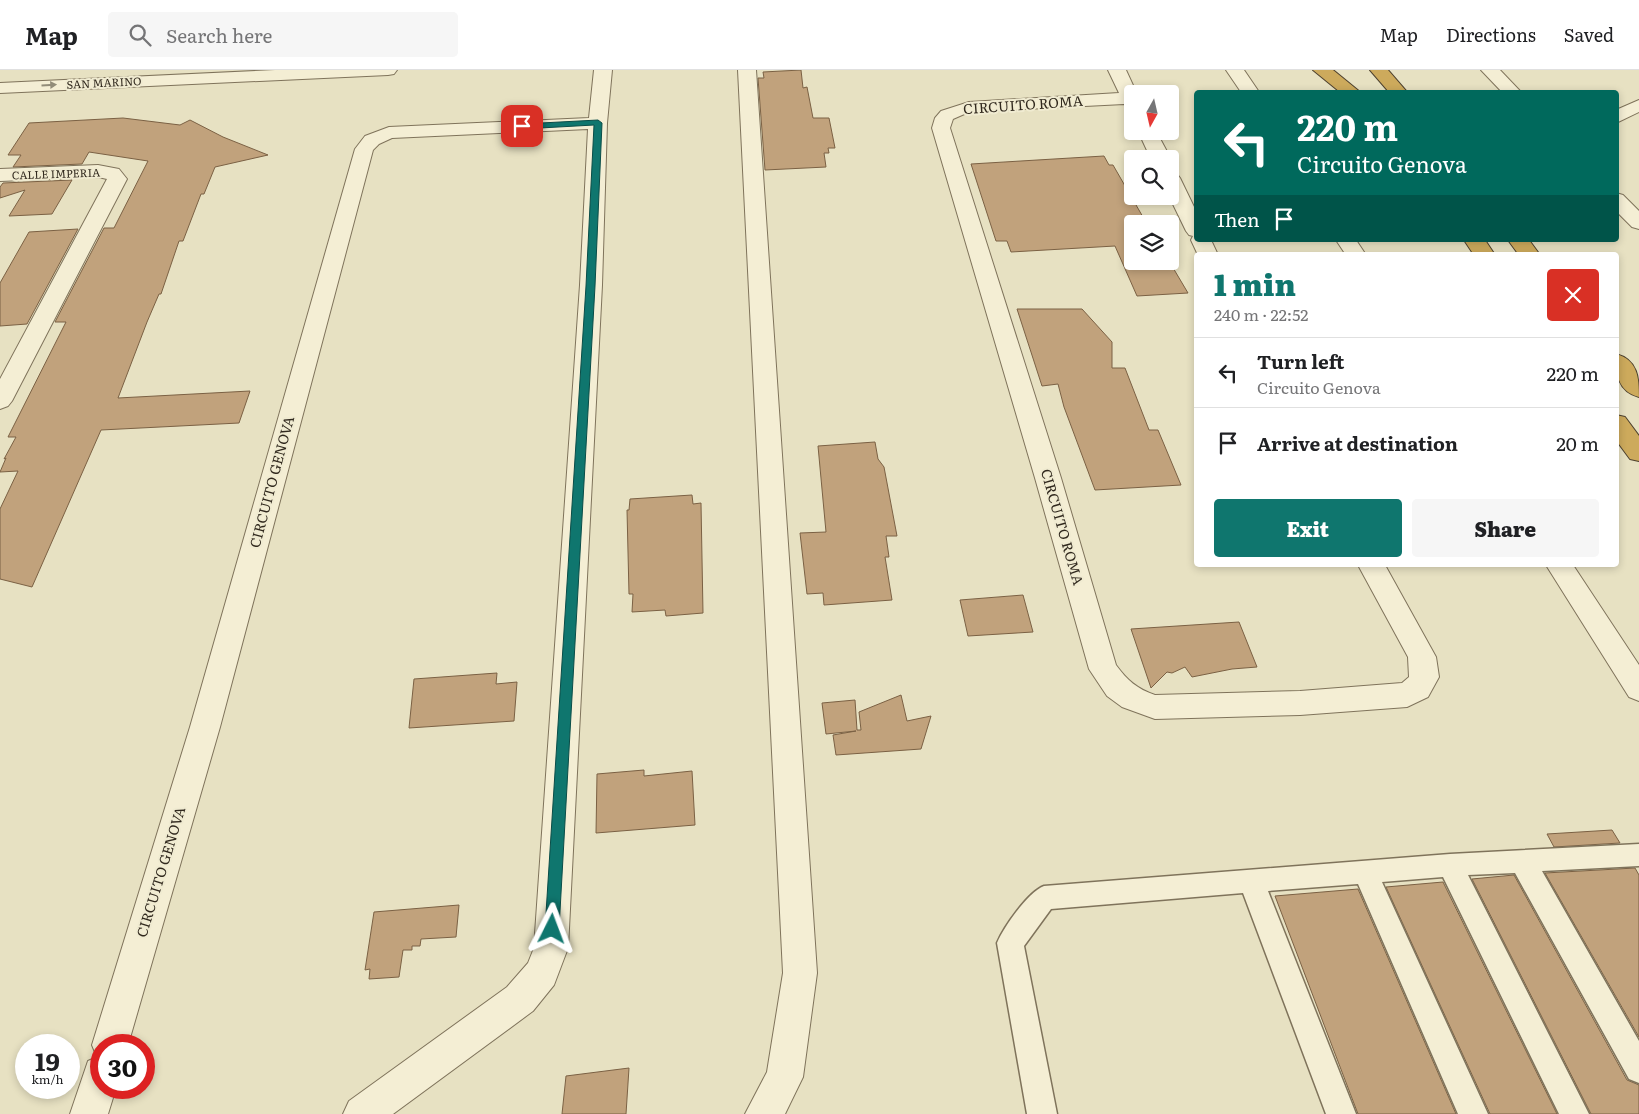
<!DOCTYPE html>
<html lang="en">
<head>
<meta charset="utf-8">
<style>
	:root { --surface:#fff; --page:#f6f6f6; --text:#202124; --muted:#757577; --line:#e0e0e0; --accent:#0f766e }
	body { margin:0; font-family:Literata,serif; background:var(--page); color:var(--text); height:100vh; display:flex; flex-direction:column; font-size:19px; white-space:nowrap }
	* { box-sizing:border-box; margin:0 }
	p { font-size:16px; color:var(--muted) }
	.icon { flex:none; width:28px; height:28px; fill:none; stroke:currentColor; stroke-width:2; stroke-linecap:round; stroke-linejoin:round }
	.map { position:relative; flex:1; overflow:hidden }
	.panel { position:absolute; left:1194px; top:182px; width:425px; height:315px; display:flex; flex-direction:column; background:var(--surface); border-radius:5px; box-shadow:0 2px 8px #0003 }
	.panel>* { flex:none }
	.top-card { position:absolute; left:1194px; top:20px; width:425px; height:152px; border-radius:5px; box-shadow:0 2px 8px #0003; background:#00695c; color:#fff; overflow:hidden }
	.needle { width:32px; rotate:188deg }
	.tools { position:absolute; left:1124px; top:15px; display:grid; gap:10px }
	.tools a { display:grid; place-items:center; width:55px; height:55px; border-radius:5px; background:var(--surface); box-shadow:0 2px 8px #0003; font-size:25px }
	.speed { position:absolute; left:15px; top:964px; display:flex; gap:10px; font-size:25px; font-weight:700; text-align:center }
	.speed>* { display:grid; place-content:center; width:65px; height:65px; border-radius:50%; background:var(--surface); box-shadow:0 2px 8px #0003; line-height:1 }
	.speed small { font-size:12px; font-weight:400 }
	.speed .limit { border:8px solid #d22; background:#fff; color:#111 }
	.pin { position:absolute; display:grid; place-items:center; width:42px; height:42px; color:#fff; margin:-21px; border-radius:10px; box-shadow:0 2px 8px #0006 }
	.me { position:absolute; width:55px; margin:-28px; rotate:3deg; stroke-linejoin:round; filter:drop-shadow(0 0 4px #0008) }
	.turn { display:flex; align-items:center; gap:18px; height:105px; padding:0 20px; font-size:22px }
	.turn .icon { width:65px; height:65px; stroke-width:2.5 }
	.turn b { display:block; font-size:35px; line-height:42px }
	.then { display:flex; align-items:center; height:48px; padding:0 20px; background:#0003; gap:10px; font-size:19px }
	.round { display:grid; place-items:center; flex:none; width:52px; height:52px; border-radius:5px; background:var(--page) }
	.summary { display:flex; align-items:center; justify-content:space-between; height:85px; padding:0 20px }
	h1 { font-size:30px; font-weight:800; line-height:38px; color:var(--accent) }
	.cta { display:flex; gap:10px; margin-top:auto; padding:10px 20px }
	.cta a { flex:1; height:58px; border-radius:5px; background:var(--accent); color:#fff; font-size:20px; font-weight:800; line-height:58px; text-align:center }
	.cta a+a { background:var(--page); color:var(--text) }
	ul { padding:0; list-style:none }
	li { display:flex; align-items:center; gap:15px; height:70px; padding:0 20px; border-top:1px solid var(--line) }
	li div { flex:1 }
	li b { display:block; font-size:19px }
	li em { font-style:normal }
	header { display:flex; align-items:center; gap:30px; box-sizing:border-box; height:70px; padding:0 25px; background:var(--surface); border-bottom:1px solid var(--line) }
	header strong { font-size:24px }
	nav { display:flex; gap:28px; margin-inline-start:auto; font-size:18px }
	.search { width:350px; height:45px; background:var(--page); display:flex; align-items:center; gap:12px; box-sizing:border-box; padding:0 18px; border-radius:5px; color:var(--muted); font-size:19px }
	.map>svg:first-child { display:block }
	.building { fill:#c1a27c; stroke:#7b6144 }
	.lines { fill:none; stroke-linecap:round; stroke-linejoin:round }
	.service-casing { stroke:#7f735b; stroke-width:3 }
	.minor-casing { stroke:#7f735b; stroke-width:2 }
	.motorway-casing { stroke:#4d412f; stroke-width:2 }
	.service { fill:#f4eed4; fill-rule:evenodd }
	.minor { fill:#f4eed4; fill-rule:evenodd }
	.motorway { fill:#cdaa5c; fill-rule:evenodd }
	.oneway { fill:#928c79 }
	.route { fill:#0f766e; stroke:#0a4d48 }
	.labels { text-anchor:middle; stroke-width:4; stroke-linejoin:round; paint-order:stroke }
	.far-street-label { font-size:11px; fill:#31291e; stroke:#f0ebd1 }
	.street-label { font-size:14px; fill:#31291e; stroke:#f0ebd1 }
</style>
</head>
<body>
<header>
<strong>Map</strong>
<div class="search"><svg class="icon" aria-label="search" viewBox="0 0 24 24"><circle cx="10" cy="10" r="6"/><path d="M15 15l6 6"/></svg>Search here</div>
<nav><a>Map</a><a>Directions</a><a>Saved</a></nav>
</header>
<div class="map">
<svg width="1639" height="1044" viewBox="0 0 1639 1044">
	<rect width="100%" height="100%" fill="#e7e1c2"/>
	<path class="building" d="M 801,0 L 803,18 L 807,17 L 813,48 L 829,48 L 835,78 L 828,78 L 829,83 L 824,83 L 826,97 L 765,100 L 758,8 L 764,8 L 763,2 Z
		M 123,48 L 180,55 L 190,50 L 223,67 L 268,85 L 215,97 L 204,124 L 201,124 L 183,171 L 179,171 L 161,224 L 159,224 L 147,252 L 118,328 L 250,321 L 239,353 L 101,360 L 32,517 L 0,509 L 0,439 L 18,401 L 0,402 L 6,388 L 4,389 L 16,367 L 8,367 L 66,252 L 55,252 L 104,158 L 114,158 L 148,91 L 89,82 L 82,94 L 13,97 L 21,85 L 8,85 L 29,53 Z
		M 1104,86 L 1109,95 L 1113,95 L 1147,154 L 1132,154 L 1132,191 L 1169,191 L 1188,223 L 1137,226 L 1115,176 L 1011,182 L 1007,171 L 996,171 L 971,94 Z
		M 72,110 L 52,144 L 9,146 L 25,120 L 0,128 L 0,117 L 3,113 Z
		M 78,159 L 27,254 L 0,256 L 0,213 L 29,162 Z
		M 1017,239 L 1082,239 L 1112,272 L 1112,298 L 1125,298 L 1149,360 L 1158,360 L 1181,415 L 1095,420 L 1064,337 L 1058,314 L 1042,316 Z
		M 875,372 L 878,389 L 884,397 L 897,466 L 886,466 L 889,487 L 885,487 L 892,530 L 824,535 L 823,523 L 807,524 L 800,463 L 826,462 L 818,376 Z
		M 692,425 L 693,434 L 701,433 L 703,543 L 666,546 L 665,540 L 632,542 L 633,524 L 629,524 L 627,440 L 629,440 L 630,429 Z
		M 1023,525 L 1033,562 L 968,566 L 960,530 Z
		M 1239,552 L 1257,597 L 1232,599 L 1192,607 L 1185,597 L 1172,603 L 1167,602 L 1151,618 L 1131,559 Z
		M 497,603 L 496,614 L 517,612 L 514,651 L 409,658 L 414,609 Z
		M 901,625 L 907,651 L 931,646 L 921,679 L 836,685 L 833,665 L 856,661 L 826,664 L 822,633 L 855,630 L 857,660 L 861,660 L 859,642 Z
		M 644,700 L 644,706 L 692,701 L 695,755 L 596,763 L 597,704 Z
		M 1612,760 L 1620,773 L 1554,777 L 1547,764 Z
		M 1635,798 L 1639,805 L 1639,967 L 1545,803 Z
		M 1514,805 L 1627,1010 L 1639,1015 L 1639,1044 L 1591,1044 L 1472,809 Z
		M 1443,812 L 1557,1044 L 1490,1044 L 1386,817 Z
		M 1358,819 L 1456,1044 L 1358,1044 L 1275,826 Z
		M 459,835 L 456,867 L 421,869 L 420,876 L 412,876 L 412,880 L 403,880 L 399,907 L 369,909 L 370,899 L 365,900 L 374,842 Z
		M 629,998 L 626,1044 L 562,1044 L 566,1006 Z"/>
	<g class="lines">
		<defs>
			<path id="service" d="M 1639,774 L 1639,796 L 1542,801 L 1639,971 L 1639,1013 L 1629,1009 L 1515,803 L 1468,805 L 1589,1044 L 1559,1044 L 1443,807 L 1382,812 L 1488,1044 L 1458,1044 L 1358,814 L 1268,821 L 1356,1044 L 1326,1044 L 1243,823 L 1051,839 L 1024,876 L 1057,1044 L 1027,1044 L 997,873 C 1004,857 1028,822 1044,816 L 1450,784 Z"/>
			<path id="minor" d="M 275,0 L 397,0 L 394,4 L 388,5 L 0,23 L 0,13 Z
				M 594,0 L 612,0 L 607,53 L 602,215 L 568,878 L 554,915 L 533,941 L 393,1044 L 343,1044 L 349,1031 L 507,917 L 528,893 L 534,878 L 580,215 L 588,59 L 392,68 L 379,74 L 373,80 L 220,657 L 128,975 L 101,975 L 101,1018 L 116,1018 L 108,1044 L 70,1044 L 88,991 L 97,987 L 92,975 L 190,657 L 355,79 L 365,66 L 389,57 L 589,48 Z
				M 738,0 L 756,0 L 817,903 L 803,1007 L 785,1044 L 745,1044 L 767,1002 L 783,903 Z
				M 1108,0 L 1126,0 L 1137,24 L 1132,24 L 1132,37 L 1124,34 L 969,42 L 953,49 L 950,58 L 1061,408 L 1116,595 C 1127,610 1137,619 1155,625 L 1300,621 L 1402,613 L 1409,607 L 1408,587 L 1358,495 L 1385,495 L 1436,587 L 1439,607 L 1428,627 L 1407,637 L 1300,645 L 1155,649 L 1122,637 L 1107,626 L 1089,599 L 1035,408 L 932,58 L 935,48 L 941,41 L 969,32 L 1119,23 Z
				M 1226,0 L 1244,0 L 1259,22 L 1241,22 Z
				M 1481,0 L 1500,0 L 1521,22 L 1502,22 Z
				M 1639,30 L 1639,42 L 1616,53 L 1616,40 Z
				M 1138,61 L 1156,61 L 1171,89 L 1170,90 L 1151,89 Z
				M 98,95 L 119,99 L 127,109 L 12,331 L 8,336 L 0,339 L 0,309 L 107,109 L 98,107 L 0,111 L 0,99 Z
				M 1170,102 L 1177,104 L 1180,108 L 1196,141 L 1196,170 L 1211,170 L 1218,185 L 1198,185 L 1191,170 L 1193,166 L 1189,165 L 1186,161 L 1169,126 Z
				M 1616,123 L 1623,125 L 1639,141 L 1639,159 L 1632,157 L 1616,141 Z
				M 1336,170 L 1356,170 L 1366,185 L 1346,185 Z
				M 1546,495 L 1573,495 L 1639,595 L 1639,631 L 1629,627 Z"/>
			<path id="motorway" d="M 1313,0 L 1333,0 L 1360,22 L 1340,22 Z
				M 1370,0 L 1388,0 L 1407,22 L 1389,22 Z
				M 1464,170 L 1485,170 L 1495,185 L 1474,185 Z
				M 1508,170 L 1529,170 L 1540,185 L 1519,185 Z
				M 1616,284 C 1638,290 1639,308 1639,327 C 1617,321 1616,303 1616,284 Z
				M 1616,345 L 1625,347 L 1639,366 L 1639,391 L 1630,389 L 1616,370 Z"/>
		</defs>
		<use href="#service" class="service-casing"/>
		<use href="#minor" class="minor-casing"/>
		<use href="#motorway" class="motorway-casing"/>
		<use href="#service" class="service"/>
		<use href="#minor" class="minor"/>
		<use href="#motorway" class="motorway"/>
	</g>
	<defs><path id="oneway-solid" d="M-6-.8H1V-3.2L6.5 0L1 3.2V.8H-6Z" transform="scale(1.25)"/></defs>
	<use class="oneway" href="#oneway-solid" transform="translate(49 15) rotate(-3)"/>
	<path class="route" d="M 598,50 L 602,53 L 595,216 L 559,859 L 557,863 L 552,865 L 547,863 L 545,859 L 586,216 L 594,55 L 522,59 L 518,56 L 522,54 Z"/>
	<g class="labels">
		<g class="far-street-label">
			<text transform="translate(104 13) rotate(-3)" y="4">SAN MARINO</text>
			<text transform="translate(56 104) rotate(-2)" y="4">CALLE IMPERIA</text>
		</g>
		<g class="street-label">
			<text transform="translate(1023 35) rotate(-4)" y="5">CIRCUITO ROMA</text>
			<text transform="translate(272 412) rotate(-75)" y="5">CIRCUITO GENOVA</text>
			<text transform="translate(1062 457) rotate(74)" y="5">CIRCUITO ROMA</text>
			<text transform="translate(161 802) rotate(-73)" y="5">CIRCUITO GENOVA</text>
		</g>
	</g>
</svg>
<div class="tools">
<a><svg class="needle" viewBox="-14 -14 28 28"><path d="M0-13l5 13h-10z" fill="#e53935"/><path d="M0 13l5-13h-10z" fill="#757577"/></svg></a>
<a><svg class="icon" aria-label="search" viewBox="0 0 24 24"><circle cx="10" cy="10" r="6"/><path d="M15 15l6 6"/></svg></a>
<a><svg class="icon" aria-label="layers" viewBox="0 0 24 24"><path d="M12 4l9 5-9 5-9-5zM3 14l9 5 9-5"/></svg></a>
</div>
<div class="speed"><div>19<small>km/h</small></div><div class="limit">30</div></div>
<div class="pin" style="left:522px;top:56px;background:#d93025"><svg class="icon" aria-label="arrive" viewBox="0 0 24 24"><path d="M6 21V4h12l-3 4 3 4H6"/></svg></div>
<svg class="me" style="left:552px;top:859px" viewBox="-20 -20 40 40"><path d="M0-17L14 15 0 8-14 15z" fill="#0f766e" stroke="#fff" stroke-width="4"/></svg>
<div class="top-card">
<div class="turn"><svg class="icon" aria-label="left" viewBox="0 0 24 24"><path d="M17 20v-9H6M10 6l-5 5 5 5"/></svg><div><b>220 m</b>Circuito Genova</div></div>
<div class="then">Then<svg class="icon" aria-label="arrive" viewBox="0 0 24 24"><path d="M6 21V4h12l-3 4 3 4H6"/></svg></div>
</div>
<section class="panel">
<div class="summary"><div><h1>1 min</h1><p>240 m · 22:52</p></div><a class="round" style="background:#d93025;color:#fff"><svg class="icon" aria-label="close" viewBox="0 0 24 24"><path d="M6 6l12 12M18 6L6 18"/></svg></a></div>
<ul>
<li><svg class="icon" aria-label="left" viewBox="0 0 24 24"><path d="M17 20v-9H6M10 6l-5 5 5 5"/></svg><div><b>Turn left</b><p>Circuito Genova</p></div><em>220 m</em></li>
<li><svg class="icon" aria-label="arrive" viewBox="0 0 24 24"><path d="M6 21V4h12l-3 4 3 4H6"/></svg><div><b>Arrive at destination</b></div><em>20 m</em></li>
</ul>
<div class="cta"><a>Exit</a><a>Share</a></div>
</section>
</div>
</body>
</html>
